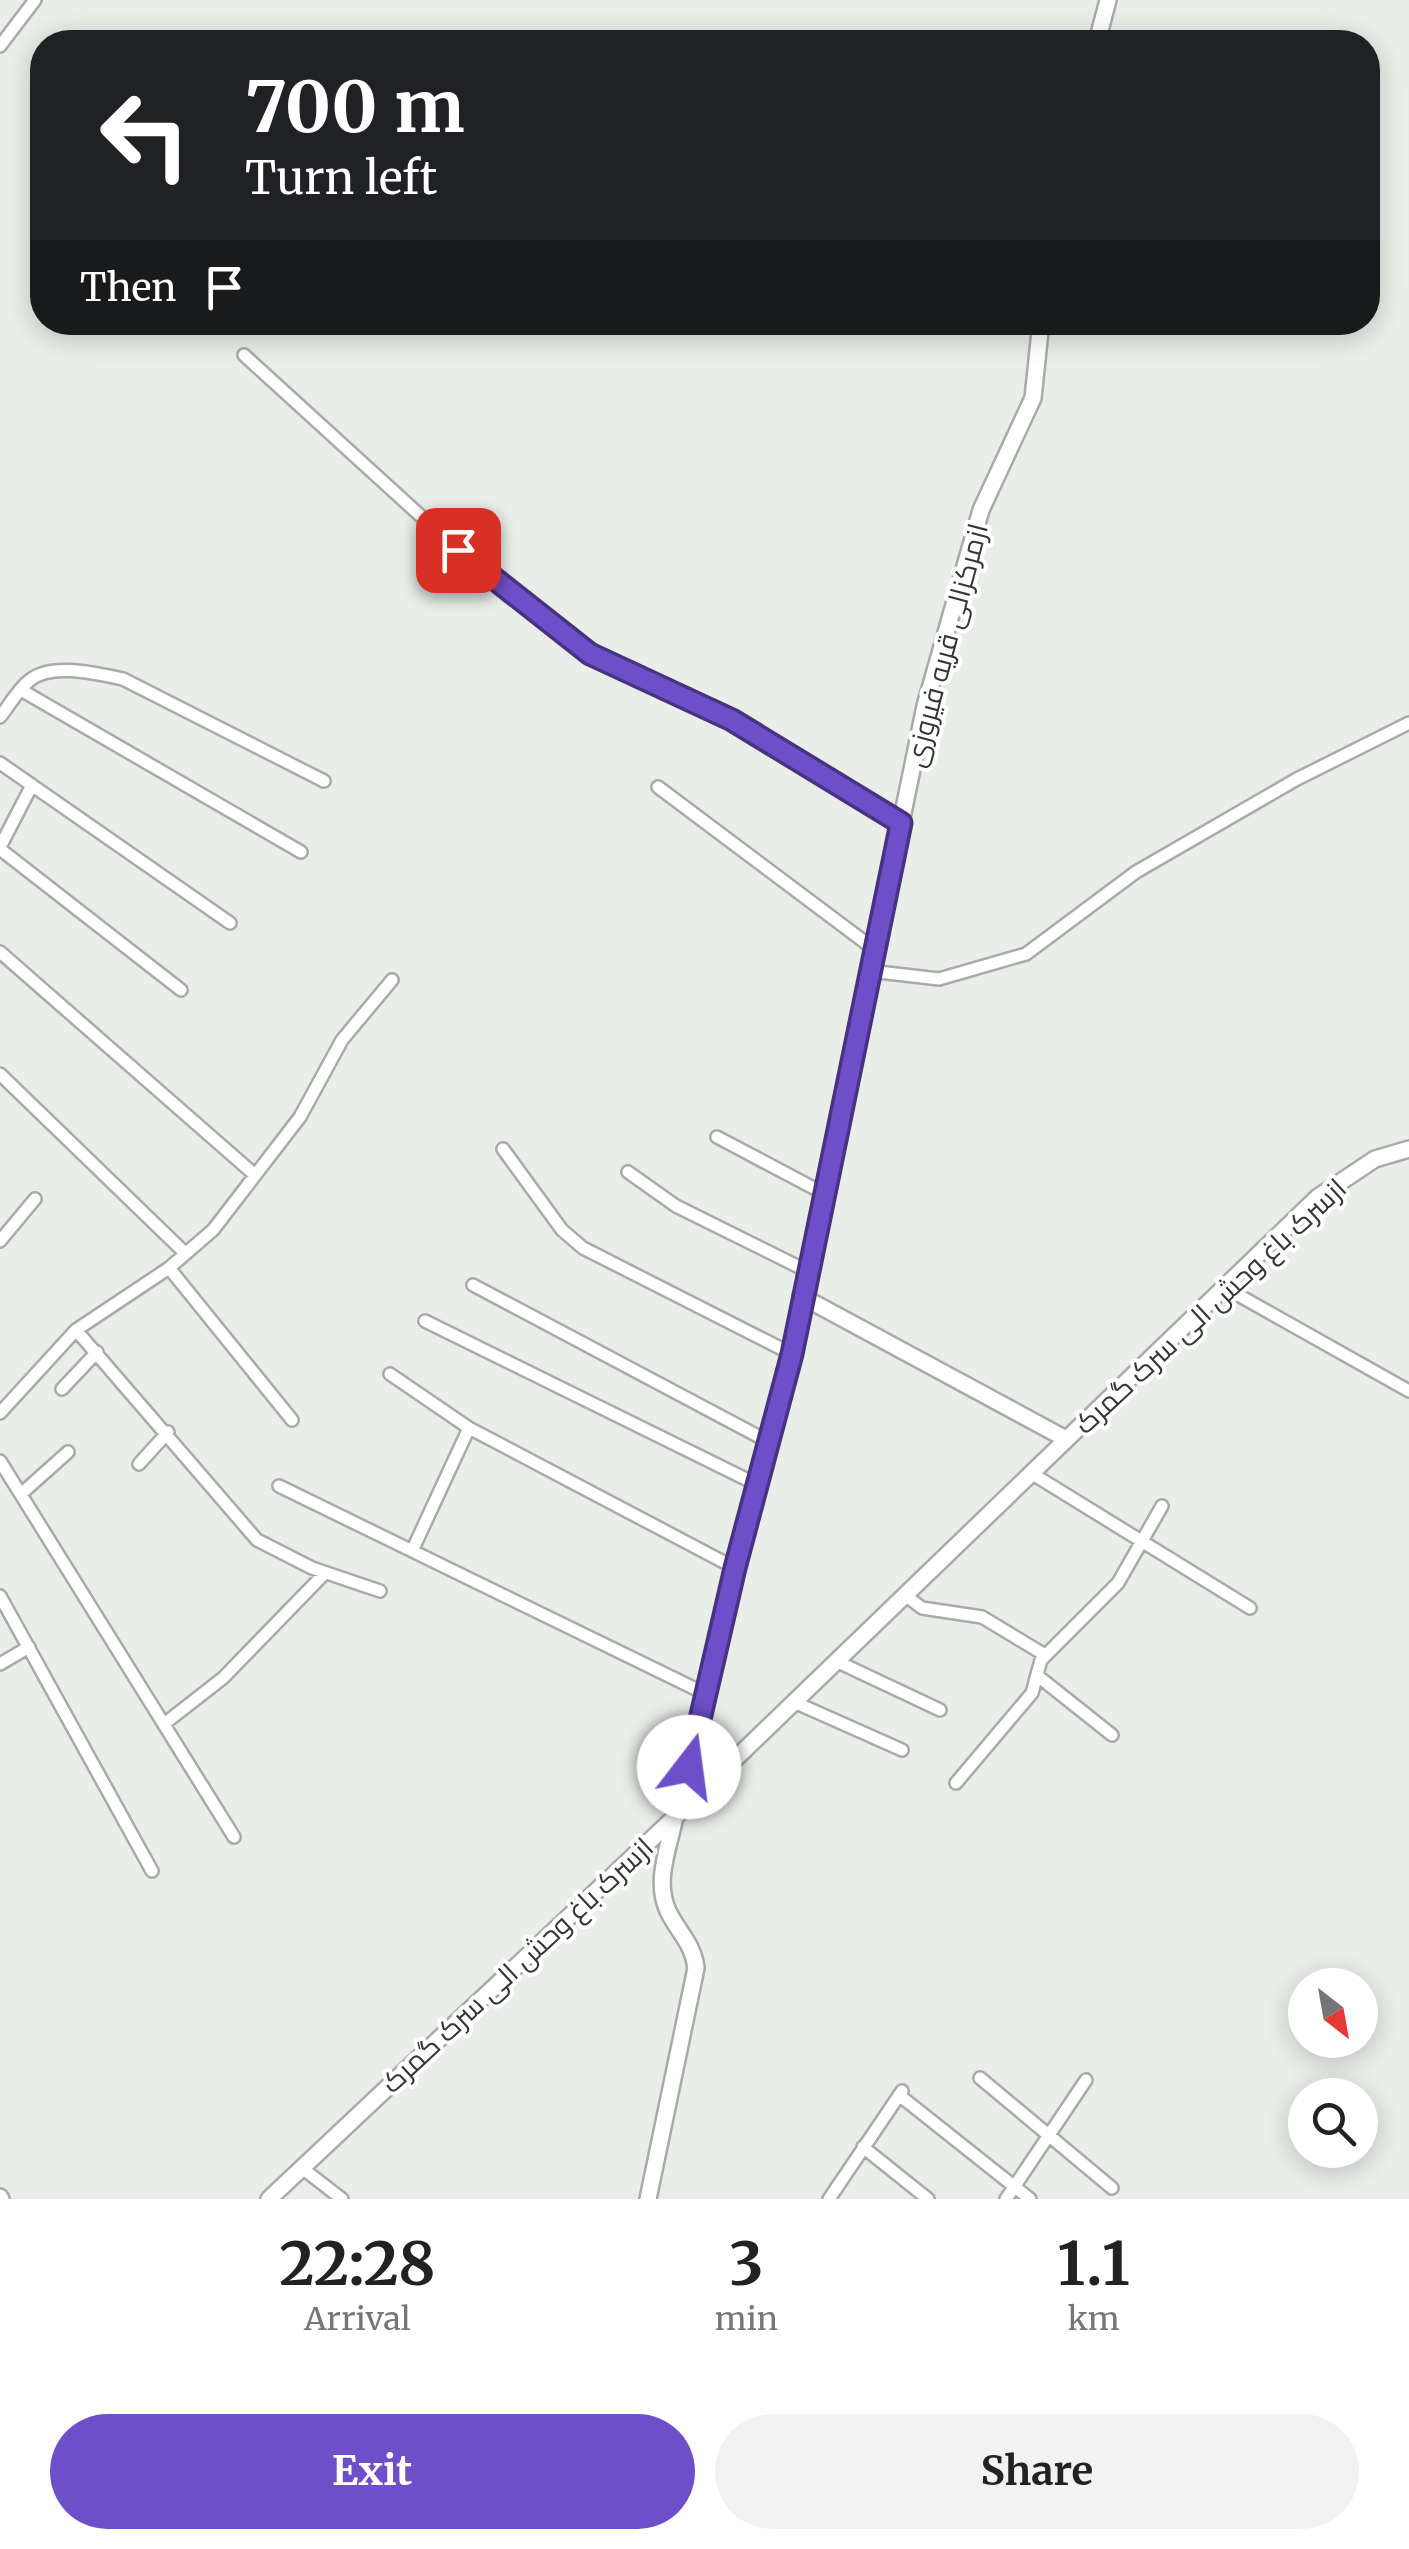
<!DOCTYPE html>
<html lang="en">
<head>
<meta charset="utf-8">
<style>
	:root { --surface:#fff; --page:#f2f2f2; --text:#222; --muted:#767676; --accent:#6e4fc9 }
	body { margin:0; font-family:Merriweather,Cairo,serif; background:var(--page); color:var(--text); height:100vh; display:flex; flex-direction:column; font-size:38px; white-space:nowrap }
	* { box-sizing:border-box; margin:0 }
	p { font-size:32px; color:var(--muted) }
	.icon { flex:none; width:55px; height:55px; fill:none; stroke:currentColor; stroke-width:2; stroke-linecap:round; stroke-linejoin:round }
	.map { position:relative; height:2199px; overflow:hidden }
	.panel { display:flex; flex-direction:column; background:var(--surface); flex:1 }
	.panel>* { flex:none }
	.top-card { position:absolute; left:30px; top:30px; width:1350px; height:305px; border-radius:40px; box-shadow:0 5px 25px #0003; background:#202124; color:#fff; overflow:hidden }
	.needle { width:65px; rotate:149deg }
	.tools { position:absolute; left:1288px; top:1968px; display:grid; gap:20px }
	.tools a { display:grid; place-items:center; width:90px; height:90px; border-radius:50%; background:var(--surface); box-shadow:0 5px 25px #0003; font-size:50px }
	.pin { position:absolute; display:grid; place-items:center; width:85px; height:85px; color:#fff; margin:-42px; border-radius:20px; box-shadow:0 5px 15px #0006 }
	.me { position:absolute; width:110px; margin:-55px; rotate:15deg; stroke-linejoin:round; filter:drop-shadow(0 0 8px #0008) }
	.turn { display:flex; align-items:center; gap:35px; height:210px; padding:0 50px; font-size:45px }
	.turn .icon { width:130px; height:130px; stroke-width:2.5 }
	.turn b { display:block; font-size:70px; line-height:85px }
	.then { display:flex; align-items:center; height:95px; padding:0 50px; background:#0003; gap:20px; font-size:38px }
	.eta { display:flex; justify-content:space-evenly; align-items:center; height:170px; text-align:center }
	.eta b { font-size:60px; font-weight:700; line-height:70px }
	.action { display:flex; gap:20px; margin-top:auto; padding:20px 50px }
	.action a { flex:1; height:115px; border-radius:60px; background:var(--accent); color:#fff; font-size:40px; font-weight:700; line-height:115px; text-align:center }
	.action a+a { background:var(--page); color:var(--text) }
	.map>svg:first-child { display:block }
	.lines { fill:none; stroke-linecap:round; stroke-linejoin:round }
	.street-casing { stroke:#a7aca7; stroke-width:16 }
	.secondary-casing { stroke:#a7aca7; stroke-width:20 }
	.street { stroke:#fff; stroke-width:11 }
	.secondary { stroke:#fff; stroke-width:15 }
	.route-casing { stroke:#483383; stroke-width:25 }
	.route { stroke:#6e4fc9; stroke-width:18 }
	.labels { text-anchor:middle; stroke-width:8; stroke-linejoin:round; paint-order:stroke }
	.street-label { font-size:28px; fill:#353735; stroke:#fff }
</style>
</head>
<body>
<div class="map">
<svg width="1409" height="2199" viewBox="0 0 1409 2199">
	<rect width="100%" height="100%" fill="#e9eee9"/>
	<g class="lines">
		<defs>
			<path id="street" d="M 0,46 L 35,0
				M 244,355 L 481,571 L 590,653 L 732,720 L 901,823
				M 21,690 L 301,852
				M 0,717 C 9,706 18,689 30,680 C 52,662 98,674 123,679 L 324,781
				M 0,763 L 230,923
				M 658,787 L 874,949
				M 0,847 L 32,785
				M 0,849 L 181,990
				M 0,952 L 255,1175
				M 870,971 L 939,979 L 1026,954 L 1136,872 L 1297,779 L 1409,723
				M 0,1074 L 185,1253
				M 717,1137 L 823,1193
				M 503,1149 L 562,1230 L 583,1248 L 792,1354
				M 628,1172 L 676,1206 L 807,1271
				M 0,1241 L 35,1199
				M 169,1268 L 292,1420
				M 473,1285 L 769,1442
				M 1224,1287 L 1409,1391
				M 425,1321 L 756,1484
				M 76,1330 L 257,1540 L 312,1568 L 380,1591
				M 390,1374 L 469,1428 L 735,1568
				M 62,1389 L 97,1352
				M 0,1413 L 76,1330 L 169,1268 L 213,1230 L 300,1117 L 342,1040 L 392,980
				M 0,1461 L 234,1837
				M 139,1464 L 168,1432
				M 1031,1473 L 1250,1608
				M 279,1486 L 708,1695
				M 21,1494 L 68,1452
				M 412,1551 L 469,1428
				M 905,1595 L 922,1608 L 982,1617 L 1045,1655
				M 0,1596 L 152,1871
				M 836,1661 L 940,1710
				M 0,1664 L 29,1647
				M 1039,1677 L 1112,1735
				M 794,1702 L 902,1750
				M 164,1724 L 223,1678 L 325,1573
				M 956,1783 L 1032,1693 L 1041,1660 L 1118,1583 L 1162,1506
				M 980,2078 L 1112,2188
				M 899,2095 L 1030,2199
				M 863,2147 L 928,2199
				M 302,2168 L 342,2199
				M 829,2199 L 902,2091
				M 1006,2199 L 1086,2080"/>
			<path id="secondary" d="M 1097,42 L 1108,0
				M 801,1296 L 1066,1439
				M 707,1786 L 689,1767 L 735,1568 L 792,1354 L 925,706 L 981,510 L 1033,398 L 1041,322
				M 0,2197 L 1,2199
				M 269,2199 L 675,1817 L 1318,1197 L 1375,1159 L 1409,1149
				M 648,2199 L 696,1968 C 693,1943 678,1932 668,1911 C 654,1881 669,1847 675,1817"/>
		</defs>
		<use href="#street" class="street-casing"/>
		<use href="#secondary" class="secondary-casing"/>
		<use href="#street" class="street"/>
		<use href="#secondary" class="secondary"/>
	</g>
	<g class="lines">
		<defs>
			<path id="route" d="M 458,550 L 590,654 L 732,720 L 901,823 L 792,1354 L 735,1568 L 689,1767"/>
		</defs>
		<use href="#route" class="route-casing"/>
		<use href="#route" class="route"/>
	</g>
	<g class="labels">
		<g class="street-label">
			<text transform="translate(946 645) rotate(-75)" y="10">ازمرکزالی قریه فیروزی</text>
			<text transform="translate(1210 1306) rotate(-43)" y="10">ازسرک باغ وحش الی سرک گمرک</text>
			<text transform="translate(517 1965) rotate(-43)" y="10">ازسرک باغ وحش الی سرک گمرک</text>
		</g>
	</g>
</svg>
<div class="tools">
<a><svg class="needle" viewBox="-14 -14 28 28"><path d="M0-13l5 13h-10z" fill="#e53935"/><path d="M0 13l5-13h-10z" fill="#767676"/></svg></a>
<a><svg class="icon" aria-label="search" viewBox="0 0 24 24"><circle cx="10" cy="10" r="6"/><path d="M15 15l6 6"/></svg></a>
</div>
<div class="pin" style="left:458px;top:550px;background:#d93025"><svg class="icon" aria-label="arrive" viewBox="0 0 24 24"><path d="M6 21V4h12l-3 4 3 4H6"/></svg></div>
<svg class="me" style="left:689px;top:1767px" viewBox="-20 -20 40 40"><circle r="19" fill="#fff"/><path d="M0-13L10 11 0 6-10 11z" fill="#6e4fc9"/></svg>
<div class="top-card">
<div class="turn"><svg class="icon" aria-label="left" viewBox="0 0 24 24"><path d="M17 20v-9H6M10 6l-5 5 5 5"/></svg><div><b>700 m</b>Turn left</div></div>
<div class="then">Then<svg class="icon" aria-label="arrive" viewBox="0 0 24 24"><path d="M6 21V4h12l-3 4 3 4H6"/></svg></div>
</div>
</div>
<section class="panel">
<div class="eta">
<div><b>22:28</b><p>Arrival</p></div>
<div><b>3</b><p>min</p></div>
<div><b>1.1</b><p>km</p></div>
</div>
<div class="action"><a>Exit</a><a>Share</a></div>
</section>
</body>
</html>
